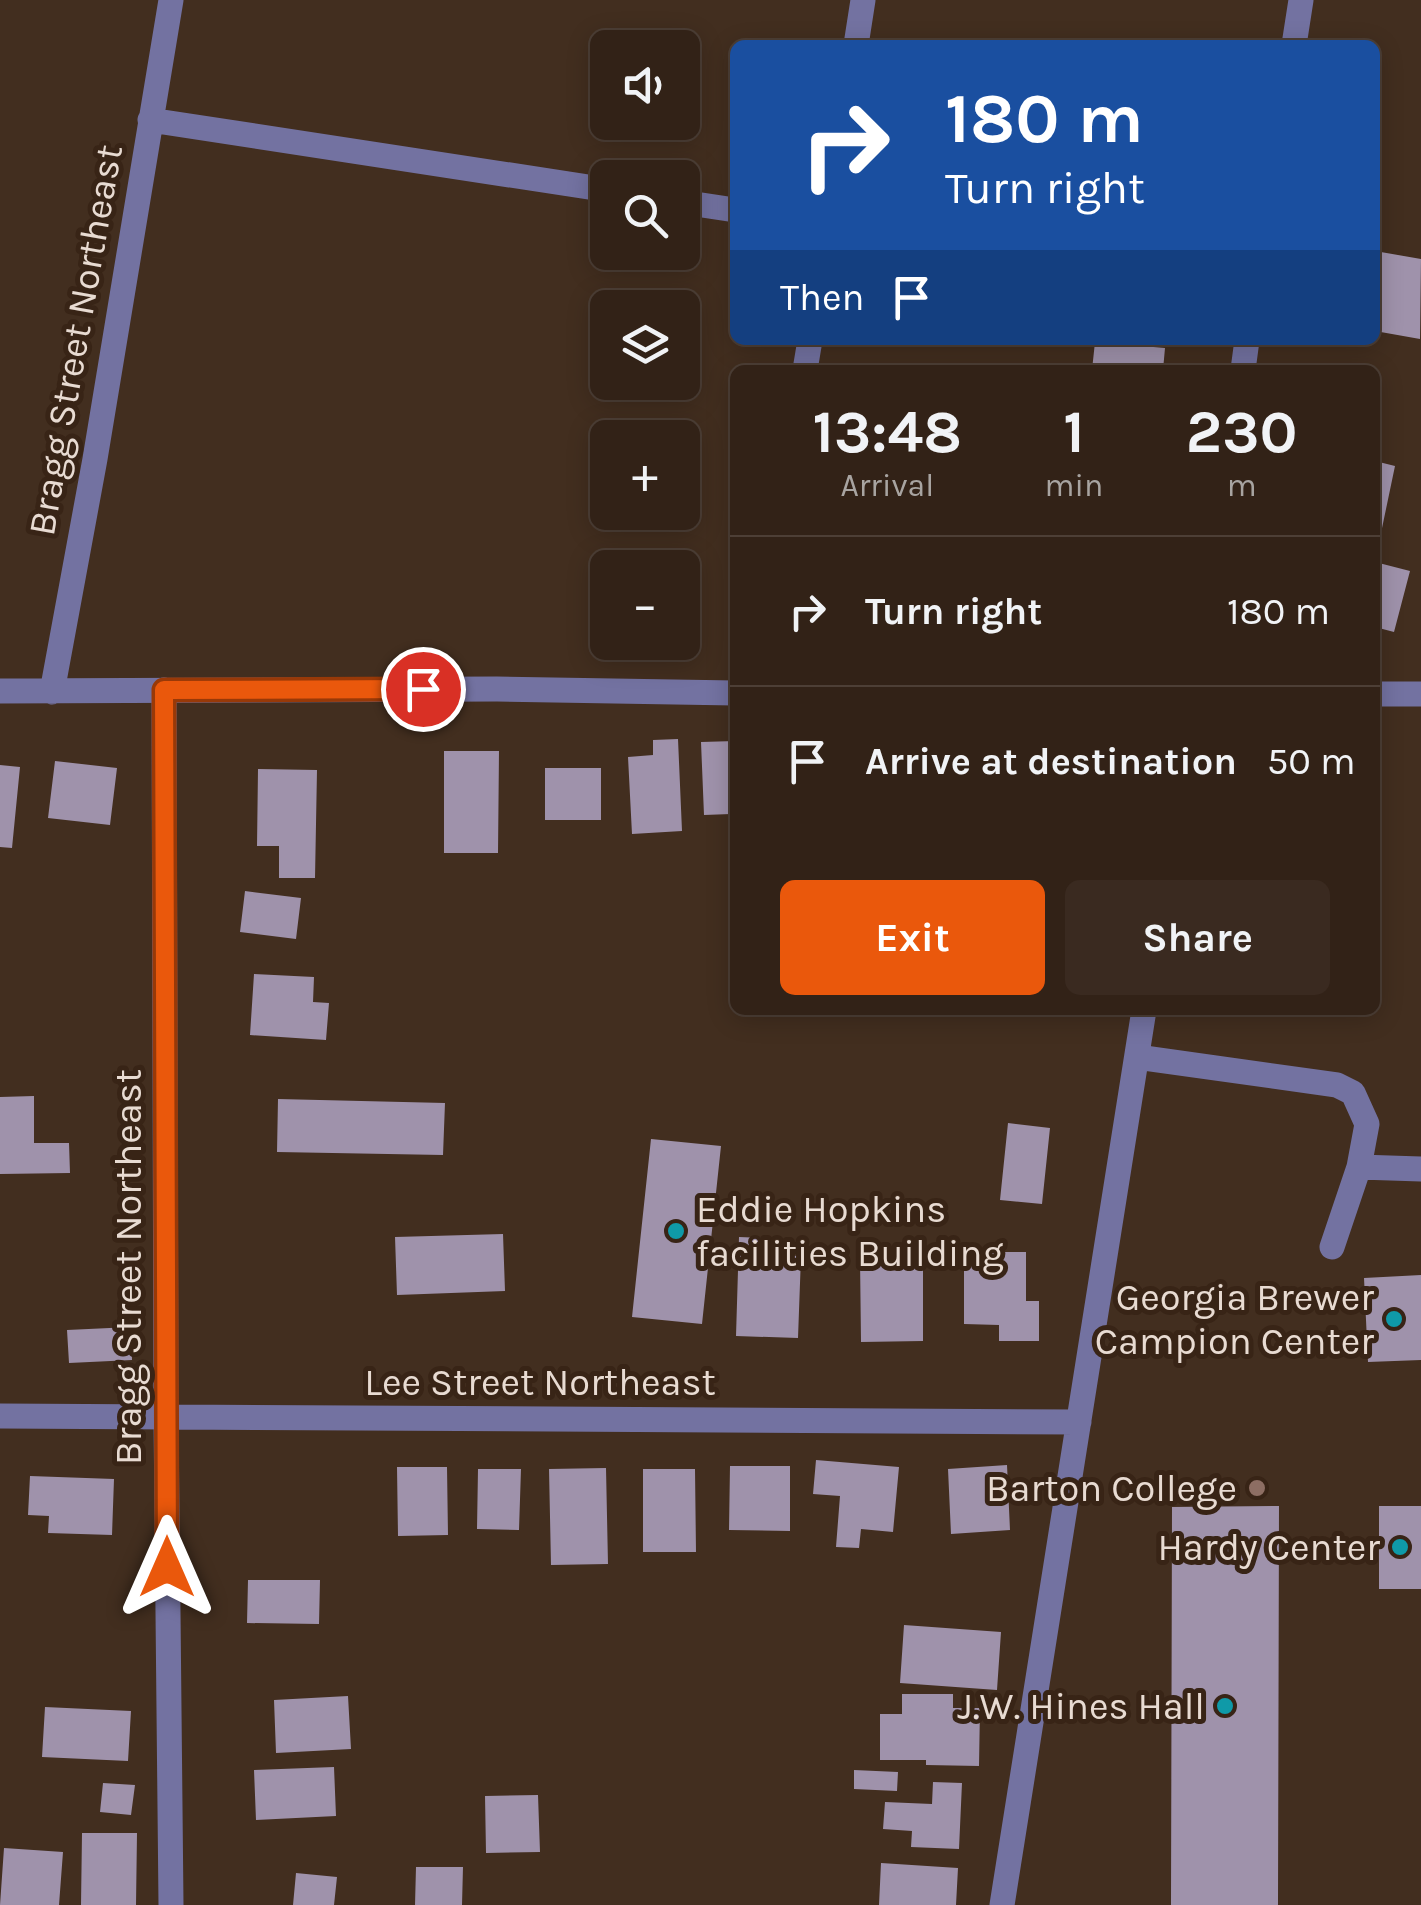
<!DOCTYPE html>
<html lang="en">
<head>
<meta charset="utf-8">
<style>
	:root { --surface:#322217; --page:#3a2a20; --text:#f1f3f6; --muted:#a8a4a1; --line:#4d3f36; --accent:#ea580c }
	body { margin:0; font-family:Karla,sans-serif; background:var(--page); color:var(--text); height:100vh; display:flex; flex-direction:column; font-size:38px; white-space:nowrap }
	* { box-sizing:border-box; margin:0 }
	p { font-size:32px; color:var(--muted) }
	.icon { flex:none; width:55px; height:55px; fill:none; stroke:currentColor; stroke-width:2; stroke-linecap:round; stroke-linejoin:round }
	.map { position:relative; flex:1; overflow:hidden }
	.side { position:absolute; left:730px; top:365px; width:650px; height:650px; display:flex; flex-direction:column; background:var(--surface); border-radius:15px; box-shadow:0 5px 25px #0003,0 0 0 2px var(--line) }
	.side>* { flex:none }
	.banner { position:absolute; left:730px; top:40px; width:650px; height:305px; border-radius:15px; box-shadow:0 5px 25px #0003,0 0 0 2px var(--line); background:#1a4fa0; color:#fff; overflow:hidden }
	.buttons { position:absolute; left:590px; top:30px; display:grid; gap:20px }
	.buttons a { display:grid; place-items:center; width:110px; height:110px; border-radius:15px; background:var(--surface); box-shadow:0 5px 25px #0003,0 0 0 2px var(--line); font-size:50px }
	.pin { position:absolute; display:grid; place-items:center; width:85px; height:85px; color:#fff; margin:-42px; border:5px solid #fff; border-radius:50%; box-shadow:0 2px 10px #0007 }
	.me { position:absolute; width:110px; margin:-55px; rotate:0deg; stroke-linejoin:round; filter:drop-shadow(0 0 8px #0008) }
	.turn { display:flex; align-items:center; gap:35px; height:210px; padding:0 50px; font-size:45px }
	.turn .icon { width:130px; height:130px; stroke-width:2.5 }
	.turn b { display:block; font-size:70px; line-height:85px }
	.then { display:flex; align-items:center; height:95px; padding:0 50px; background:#0003; gap:20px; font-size:38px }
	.eta { display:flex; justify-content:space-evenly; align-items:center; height:170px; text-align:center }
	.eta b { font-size:60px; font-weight:700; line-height:70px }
	.button { display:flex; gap:20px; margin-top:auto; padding:20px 50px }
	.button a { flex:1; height:115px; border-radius:15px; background:var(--accent); color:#fff; font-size:40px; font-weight:700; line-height:115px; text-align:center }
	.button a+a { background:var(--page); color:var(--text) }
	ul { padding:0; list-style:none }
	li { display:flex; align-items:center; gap:30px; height:150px; padding:0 50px; border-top:2px solid var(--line) }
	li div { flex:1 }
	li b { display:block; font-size:38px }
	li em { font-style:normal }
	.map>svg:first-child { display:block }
	.building { fill:#9f92ab }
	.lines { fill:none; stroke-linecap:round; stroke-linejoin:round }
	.minor { stroke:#7372a1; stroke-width:25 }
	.route-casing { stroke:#983908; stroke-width:25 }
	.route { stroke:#ea580c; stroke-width:18 }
	.culture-dot { fill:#0f9aa8; stroke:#382416; stroke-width:4 }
	.education-dot { fill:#8d6e63; stroke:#382416; stroke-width:4 }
	.labels { text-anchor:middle; stroke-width:10; stroke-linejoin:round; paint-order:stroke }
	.street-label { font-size:38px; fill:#e8dbd2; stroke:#382416 }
	.poi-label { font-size:38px; fill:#e8dbd2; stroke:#382416; text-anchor:end }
</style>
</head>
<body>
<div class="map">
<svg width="1421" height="1905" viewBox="0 0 1421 1905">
	<rect width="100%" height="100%" fill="#422e1f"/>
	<path class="building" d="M 1375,251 L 1421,259 L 1420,339 L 1375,331 Z
		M 1095,342 L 1165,348 L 1163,370 L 1092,370 Z
		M 1375,461 L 1395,466 L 1381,533 L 1375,532 Z
		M 1375,562 L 1410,571 L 1394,632 L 1375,627 Z
		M 678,739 L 682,831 L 632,834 L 628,757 L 653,755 L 653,740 Z
		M 735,741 L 735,837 L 731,837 L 731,814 L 704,815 L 701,742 Z
		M 444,751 L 499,751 L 498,853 L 444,853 Z
		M 55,761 L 117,768 L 110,825 L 48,818 Z
		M 0,765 L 20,767 L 12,848 L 0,847 Z
		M 545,768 L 601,768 L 601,820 L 545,820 Z
		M 258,769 L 317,770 L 315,878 L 279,878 L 279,846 L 257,846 Z
		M 245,891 L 301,898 L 296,939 L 240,932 Z
		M 254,974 L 314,977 L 313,1002 L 329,1003 L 326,1040 L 250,1035 Z
		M 34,1096 L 34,1143 L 69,1143 L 70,1173 L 0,1174 L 0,1097 Z
		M 278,1099 L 445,1103 L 443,1155 L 277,1152 Z
		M 1008,1123 L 1050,1128 L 1042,1204 L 1000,1200 Z
		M 651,1139 L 721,1146 L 702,1324 L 632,1317 Z
		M 503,1234 L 505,1291 L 397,1295 L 395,1237 Z
		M 739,1237 L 767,1238 L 766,1255 L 801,1256 L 798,1338 L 736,1336 Z
		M 964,1248 L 992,1248 L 992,1252 L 1026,1252 L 1026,1301 L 1039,1301 L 1039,1341 L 999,1341 L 999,1325 L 964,1324 Z
		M 923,1257 L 923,1341 L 861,1342 L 860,1258 Z
		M 1421,1275 L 1421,1360 L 1368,1362 L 1364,1278 Z
		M 131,1327 L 132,1360 L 69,1363 L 67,1330 Z
		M 816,1460 L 899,1467 L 893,1532 L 861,1529 L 859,1548 L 836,1547 L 840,1496 L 813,1494 Z
		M 1007,1465 L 1010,1530 L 951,1534 L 948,1469 Z
		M 730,1466 L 790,1466 L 790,1531 L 729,1530 Z
		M 397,1467 L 447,1467 L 448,1535 L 398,1536 Z
		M 606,1468 L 608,1564 L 551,1565 L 549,1469 Z
		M 478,1469 L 521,1469 L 519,1530 L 477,1529 Z
		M 643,1469 L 695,1469 L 696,1552 L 643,1552 Z
		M 30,1476 L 114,1479 L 112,1535 L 48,1533 L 49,1516 L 28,1515 Z
		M 1279,1506 L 1278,1905 L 1171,1905 L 1172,1507 Z
		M 1379,1506 L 1421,1506 L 1421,1589 L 1379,1589 Z
		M 248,1580 L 320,1580 L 319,1624 L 247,1623 Z
		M 904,1625 L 1001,1632 L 997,1690 L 900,1683 Z
		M 902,1694 L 953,1694 L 953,1708 L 980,1708 L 979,1766 L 926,1765 L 926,1760 L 880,1760 L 880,1714 L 902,1714 Z
		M 348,1696 L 351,1749 L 276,1753 L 274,1700 Z
		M 45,1707 L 131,1711 L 128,1761 L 42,1757 Z
		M 334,1767 L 336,1816 L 256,1820 L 254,1770 Z
		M 854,1770 L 898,1772 L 897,1791 L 854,1789 Z
		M 933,1782 L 962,1783 L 959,1849 L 911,1847 L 912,1831 L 883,1829 L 885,1802 L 932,1804 Z
		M 103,1783 L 135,1785 L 131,1815 L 100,1812 Z
		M 538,1795 L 540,1852 L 486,1853 L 485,1796 Z
		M 82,1833 L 137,1833 L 136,1905 L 81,1905 Z
		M 4,1848 L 63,1852 L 59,1905 L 0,1905 Z
		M 881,1863 L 958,1868 L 956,1905 L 879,1905 Z
		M 416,1867 L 463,1867 L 462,1905 L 415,1905 Z
		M 296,1873 L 337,1877 L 334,1905 L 293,1905 Z"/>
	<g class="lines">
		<path class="minor" d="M 856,45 L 863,0
			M 1294,45 L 1301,0
			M 150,120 L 608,190
			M 682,202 L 735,210
			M 805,370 L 810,340
			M 1243,370 L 1247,340
			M 164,690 L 166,1417 L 171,1905
			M 0,691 L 497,689 L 735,693
			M 52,692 L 95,459 L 171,0
			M 1375,694 L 1421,694
			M 1137,1057 L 1337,1085 L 1353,1093 L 1367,1124 L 1359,1167 L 1332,1247
			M 1359,1167 L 1421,1169
			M 0,1416 L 1079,1422
			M 1002,1905 L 1144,1010"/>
	</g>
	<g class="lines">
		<defs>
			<path id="route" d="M 167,1567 L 164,690 L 423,689"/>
		</defs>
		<use href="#route" class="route-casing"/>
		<use href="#route" class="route"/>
	</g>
	<g class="culture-dot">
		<circle cx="676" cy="1231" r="10"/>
		<circle cx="1394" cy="1319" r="10"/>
		<circle cx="1400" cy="1547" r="10"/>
		<circle cx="1225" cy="1706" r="10"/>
	</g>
	<circle class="education-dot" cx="1257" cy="1488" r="10"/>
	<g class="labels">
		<g class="street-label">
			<text transform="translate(75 340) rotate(-80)" y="13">Bragg Street Northeast</text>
			<text transform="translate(128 1267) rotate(-90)" y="13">Bragg Street Northeast</text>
			<text x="540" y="1395">Lee Street Northeast</text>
		</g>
		<g class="poi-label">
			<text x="696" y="1222" text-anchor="start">Eddie Hopkins<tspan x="696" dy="44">facilities Building</tspan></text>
			<text x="1374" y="1310">Georgia Brewer<tspan x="1374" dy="44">Campion Center</tspan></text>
			<text x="1237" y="1501">Barton College</text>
			<text x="1380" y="1560">Hardy Center</text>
			<text x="1205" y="1719">J.W. Hines Hall</text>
		</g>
	</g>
</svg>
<div class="buttons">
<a><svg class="icon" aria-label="sound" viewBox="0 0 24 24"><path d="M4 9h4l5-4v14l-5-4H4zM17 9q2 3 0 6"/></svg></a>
<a><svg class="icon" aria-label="search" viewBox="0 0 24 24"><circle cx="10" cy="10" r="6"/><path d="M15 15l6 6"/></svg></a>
<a><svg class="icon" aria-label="layers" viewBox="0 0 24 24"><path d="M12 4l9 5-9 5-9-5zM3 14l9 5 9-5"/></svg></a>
<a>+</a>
<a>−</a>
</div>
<div class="pin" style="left:423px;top:689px;background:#d93025"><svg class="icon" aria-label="arrive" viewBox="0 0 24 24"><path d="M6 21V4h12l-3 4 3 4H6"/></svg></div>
<svg class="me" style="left:167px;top:1567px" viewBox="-20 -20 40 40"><path d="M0-17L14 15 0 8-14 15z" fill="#ea580c" stroke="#fff" stroke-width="4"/></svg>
<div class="banner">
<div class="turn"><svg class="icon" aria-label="right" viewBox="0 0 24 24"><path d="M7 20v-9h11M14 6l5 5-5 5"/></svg><div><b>180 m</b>Turn right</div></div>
<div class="then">Then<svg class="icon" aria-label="arrive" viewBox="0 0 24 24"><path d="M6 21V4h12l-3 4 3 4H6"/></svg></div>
</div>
<section class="side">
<div class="eta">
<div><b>13:48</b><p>Arrival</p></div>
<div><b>1</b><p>min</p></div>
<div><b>230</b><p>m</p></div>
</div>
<ul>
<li><svg class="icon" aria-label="right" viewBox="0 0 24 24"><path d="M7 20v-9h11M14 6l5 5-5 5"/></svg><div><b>Turn right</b></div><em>180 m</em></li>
<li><svg class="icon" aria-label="arrive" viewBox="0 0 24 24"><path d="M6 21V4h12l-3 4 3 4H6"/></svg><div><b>Arrive at destination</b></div><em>50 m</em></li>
</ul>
<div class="button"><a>Exit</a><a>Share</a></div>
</section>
</div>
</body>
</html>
